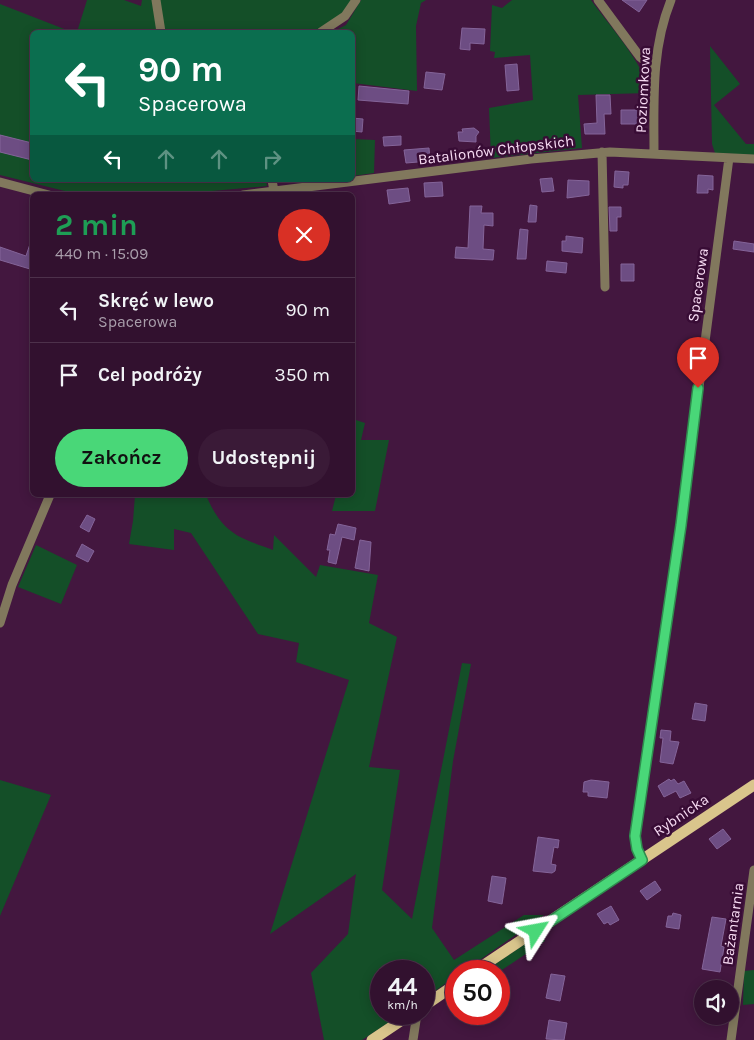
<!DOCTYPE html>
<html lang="pl">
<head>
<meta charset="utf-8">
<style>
	:root { --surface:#32112f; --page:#3a1a37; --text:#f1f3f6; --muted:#a89daa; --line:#4d314b; --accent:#49d778 }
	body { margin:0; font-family:Karla,sans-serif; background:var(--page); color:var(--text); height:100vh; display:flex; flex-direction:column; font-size:19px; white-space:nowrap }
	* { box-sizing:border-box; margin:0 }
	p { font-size:16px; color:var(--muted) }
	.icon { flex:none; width:28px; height:28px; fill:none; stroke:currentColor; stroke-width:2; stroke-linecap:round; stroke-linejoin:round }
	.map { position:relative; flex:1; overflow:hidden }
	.side { position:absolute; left:30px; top:192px; width:325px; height:305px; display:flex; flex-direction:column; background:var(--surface); border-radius:8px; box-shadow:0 2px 12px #0003,0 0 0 1px var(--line) }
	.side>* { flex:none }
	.guide { position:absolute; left:30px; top:30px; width:325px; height:152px; border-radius:8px; box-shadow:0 2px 12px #0003,0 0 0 1px var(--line); background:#0b6e4f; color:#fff; overflow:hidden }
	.tools { position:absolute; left:694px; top:980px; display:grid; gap:10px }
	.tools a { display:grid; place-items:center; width:45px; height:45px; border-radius:50%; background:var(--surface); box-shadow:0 2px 12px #0003,0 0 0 1px var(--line); font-size:25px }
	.speed { position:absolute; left:370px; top:960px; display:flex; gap:10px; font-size:25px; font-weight:700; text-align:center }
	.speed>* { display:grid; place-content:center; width:65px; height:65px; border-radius:50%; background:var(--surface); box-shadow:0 2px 12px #0003,0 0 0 1px var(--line); line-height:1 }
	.speed small { font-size:12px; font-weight:400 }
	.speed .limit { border:8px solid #d22; background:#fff; color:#111 }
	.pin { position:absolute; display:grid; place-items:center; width:42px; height:42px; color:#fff; margin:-51px -21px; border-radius:50% 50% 50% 0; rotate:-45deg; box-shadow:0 0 5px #0007 }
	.pin .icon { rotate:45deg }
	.me { position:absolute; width:55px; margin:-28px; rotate:56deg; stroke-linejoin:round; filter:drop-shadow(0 0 4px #0008) }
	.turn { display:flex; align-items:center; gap:18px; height:105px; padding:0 25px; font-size:22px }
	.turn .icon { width:65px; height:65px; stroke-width:2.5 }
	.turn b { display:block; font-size:35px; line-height:42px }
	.lanes { display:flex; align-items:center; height:48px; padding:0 25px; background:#0003; justify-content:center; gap:25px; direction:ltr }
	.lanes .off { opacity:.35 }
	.round { display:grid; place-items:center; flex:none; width:52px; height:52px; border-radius:26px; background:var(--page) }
	.summary { display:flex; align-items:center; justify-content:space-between; height:85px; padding:0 25px }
	h1 { font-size:30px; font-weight:700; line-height:38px; color:#1e9e55 }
	.action { display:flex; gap:10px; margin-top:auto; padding:10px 25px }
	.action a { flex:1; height:58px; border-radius:30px; background:var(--accent); color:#111; font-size:20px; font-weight:700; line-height:58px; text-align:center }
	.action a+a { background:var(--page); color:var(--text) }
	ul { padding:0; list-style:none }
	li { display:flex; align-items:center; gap:15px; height:65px; padding:0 25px; border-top:1px solid var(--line) }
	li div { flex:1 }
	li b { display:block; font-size:19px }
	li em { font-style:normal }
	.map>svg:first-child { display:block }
	.green { fill:#144f28 }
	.building { fill:#6d4d83; stroke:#846499 }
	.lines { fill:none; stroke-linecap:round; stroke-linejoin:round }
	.minor { stroke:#81785d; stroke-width:9 }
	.major { stroke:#d9c58c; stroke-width:11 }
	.route-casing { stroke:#2f8c4e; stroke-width:12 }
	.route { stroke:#49d778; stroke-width:9 }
	.labels { text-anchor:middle; stroke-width:5; stroke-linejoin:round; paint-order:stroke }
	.street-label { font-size:15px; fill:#f7dbf3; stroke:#380c35 }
</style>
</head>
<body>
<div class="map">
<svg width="754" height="1040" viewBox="0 0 754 1040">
	<rect width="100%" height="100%" fill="#43173f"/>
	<path class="green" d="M 87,0 L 124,0 L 141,6 L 142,0 L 351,0 L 345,16 L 312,32 L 77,32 Z
		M 361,0 L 426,0 L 421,3 L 416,26 L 417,91 L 353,83 L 352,32 L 332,32 L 346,25 Z
		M 512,0 L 591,0 C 607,23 647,66 648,93 L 578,95 L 582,148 L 491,158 L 489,108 L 533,100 L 530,55 L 494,58 L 495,52 L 490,51 L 492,5 L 502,8 Z
		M 0,4 L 72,32 L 32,32 L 32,180 L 266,180 L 267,186 L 168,195 L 81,195 L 0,175 Z
		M 710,46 L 740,84 L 714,105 L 746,144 L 754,144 L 754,155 L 715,153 L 712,144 Z
		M 353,139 L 375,140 L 374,173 L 353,176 Z
		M 353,419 L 365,423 L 361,440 L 389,440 L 375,511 L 332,511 L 336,495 L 352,495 Z
		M 135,495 L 206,495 C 222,532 236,537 273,550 L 274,535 L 316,577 L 320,565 L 378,575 L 369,623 L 397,637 L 369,767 L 400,770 L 382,890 L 412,919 L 462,663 L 471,664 L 453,761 L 432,928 L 454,960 L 524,915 L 544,915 L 464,971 L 456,971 L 456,976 L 424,999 L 424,971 L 381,971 L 381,1014 L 402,1014 L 362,1040 L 324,1040 L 311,973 L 348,934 L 356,874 L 270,934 L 349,680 L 296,662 L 299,643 L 258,634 L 191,533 L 174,529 L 174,550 L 129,544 L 133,521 Z
		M 36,545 L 77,565 L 61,604 L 18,587 Z
		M 0,780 L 51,795 L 0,916 Z
		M 541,933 L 545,941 L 499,972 L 485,971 Z
		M 754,970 L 754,1004 L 743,1005 L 744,971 Z"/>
	<path class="building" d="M 622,0 L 647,0 L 639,12 Z
		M 462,28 L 485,29 L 484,44 L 470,43 L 470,50 L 460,49 Z
		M 517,64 L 519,90 L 507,91 L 505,65 Z
		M 426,72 L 445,74 L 442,90 L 424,88 Z
		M 359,86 L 409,91 L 408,104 L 358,100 Z
		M 596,95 L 610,95 L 611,114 L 604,114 L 605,134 L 585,134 L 584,124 L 597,123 Z
		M 621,110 L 638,110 L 639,124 L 621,124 Z
		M 352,118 L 363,119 L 362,132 L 352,131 Z
		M 474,128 L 479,132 L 476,136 L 476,142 L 459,141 L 458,132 L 463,132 L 462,129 Z
		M 0,135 L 32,143 L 32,160 L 0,152 Z
		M 401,136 L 401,145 L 384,146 L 383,137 Z
		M 429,148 L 430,161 L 406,163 L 404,150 Z
		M 615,171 L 629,172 L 628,185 L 623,185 L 623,188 L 614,187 Z
		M 698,175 L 713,176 L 713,190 L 708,189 L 708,193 L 697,193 Z
		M 552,178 L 554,191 L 542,192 L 540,179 Z
		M 568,180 L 589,181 L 589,195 L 567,198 Z
		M 442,182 L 443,196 L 425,197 L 424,183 Z
		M 408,188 L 410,201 L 389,204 L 387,190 Z
		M 530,205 L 537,206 L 536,222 L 528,222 Z
		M 470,206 L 482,206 L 481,213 L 493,213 L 493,226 L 484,225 L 483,249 L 494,250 L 493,260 L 455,258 L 456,247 L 468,248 Z
		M 609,207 L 621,207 L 621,217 L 617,217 L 617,231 L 610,231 Z
		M 520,229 L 528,230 L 526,259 L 517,259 Z
		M 566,236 L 583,238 L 582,253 L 562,251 L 562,241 L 566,241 Z
		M 31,241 L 32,241 L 32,260 L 30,269 L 0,260 L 0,247 L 26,256 Z
		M 734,241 L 754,244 L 754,252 L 733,249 Z
		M 547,261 L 567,263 L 566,273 L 546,271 Z
		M 621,264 L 634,264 L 634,281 L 621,281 Z
		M 87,515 L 95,519 L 89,532 L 80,527 Z
		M 338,524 L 356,528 L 354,540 L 342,537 L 336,564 L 328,562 L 330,550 L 327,550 L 330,534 L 335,535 Z
		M 360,540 L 371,542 L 369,571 L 355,568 Z
		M 82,544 L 94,551 L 88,562 L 76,556 Z
		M 695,703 L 707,705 L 705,721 L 692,719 Z
		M 661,730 L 671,731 L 670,741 L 679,742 L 673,764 L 660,762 L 663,738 L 660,738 Z
		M 669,779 L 671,781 L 674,779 L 678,784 L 684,781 L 691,793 L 680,798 L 676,791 L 664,797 L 658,786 Z
		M 591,780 L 609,782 L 607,798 L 588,796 L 588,792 L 583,792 L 584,782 Z
		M 723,829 L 731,839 L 717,849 L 709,839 Z
		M 538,837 L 559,840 L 558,848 L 554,847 L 551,864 L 556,865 L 555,871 L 552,873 L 533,871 Z
		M 492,876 L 506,878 L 502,904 L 488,901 Z
		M 655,881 L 661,890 L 647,900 L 640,891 Z
		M 611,906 L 619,920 L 610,925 L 608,922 L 604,924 L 597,914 Z
		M 673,913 L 681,915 L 679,929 L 666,927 L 668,916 L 672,916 Z
		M 712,917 L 726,919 L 721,946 L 724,947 L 720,972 L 702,969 Z
		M 551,974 L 565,976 L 560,1001 L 546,998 Z
		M 549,1020 L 567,1023 L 564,1040 L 546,1039 Z"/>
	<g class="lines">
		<path class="minor" d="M 156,0 L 161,32
			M 598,0 L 640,57 L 655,69
			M 321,32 L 345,16 L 356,0
			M 602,152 L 605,287
			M 654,153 C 654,101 651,49 671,0
			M 272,180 L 274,191
			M 0,182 L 49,195
			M 243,195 L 531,159 L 610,152 L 754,159
			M 0,623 L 12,585 L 50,495
			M 642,860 L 637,849 L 635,836 L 681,525 L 729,158
			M 413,1040 L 417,1014
			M 731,1040 L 754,870"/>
		<path class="major" d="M 475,971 L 754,785
			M 424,1006 L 456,984
			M 372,1040 L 411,1014"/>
	</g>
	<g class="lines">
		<defs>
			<path id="route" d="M 536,931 L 642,860 L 637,849 L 635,836 L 681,525 L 698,388"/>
		</defs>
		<use href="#route" class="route-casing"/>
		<use href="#route" class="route"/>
	</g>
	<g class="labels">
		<g class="street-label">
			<text transform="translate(643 90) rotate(-87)" y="5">Poziomkowa</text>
			<text transform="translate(496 150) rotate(-7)" y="5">Batalionów Chłopskich</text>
			<text transform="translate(698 285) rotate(-82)" y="5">Spacerowa</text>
			<text transform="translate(681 815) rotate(-34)" y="5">Rybnicka</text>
			<text transform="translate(733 924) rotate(-82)" y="5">Bażantarnia</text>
		</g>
	</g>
</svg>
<div class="tools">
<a><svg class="icon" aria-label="sound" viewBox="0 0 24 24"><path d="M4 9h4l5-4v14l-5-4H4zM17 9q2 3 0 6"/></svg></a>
</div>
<div class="speed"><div>44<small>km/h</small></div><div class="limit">50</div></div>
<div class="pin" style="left:698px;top:388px;background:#d93025"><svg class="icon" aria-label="arrive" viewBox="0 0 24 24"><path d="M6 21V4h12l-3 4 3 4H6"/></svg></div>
<svg class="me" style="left:536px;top:931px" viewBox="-20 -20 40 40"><path d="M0-17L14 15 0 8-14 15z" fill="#49d778" stroke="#fff" stroke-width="4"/></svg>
<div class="guide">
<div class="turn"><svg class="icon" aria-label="left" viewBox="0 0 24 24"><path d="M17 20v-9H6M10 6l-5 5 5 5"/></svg><div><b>90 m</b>Spacerowa</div></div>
<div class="lanes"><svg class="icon" aria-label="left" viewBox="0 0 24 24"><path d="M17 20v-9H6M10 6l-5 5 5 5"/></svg><svg class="icon off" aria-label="ahead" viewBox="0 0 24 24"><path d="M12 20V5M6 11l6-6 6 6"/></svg><svg class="icon off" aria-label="ahead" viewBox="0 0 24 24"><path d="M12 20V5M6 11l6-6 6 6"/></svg><svg class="icon off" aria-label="right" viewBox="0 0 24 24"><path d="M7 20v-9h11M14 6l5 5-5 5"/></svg></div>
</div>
<section class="side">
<div class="summary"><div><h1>2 min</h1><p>440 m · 15:09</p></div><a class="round" style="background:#d93025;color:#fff"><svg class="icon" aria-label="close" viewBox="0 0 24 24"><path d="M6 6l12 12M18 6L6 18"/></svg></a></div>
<ul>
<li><svg class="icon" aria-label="left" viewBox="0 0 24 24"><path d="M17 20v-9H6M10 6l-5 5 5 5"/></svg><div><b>Skręć w lewo</b><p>Spacerowa</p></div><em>90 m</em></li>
<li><svg class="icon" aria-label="arrive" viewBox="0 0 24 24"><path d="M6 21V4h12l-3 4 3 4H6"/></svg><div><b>Cel podróży</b></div><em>350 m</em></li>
</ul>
<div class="action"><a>Zakończ</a><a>Udostępnij</a></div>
</section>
</div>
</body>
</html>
